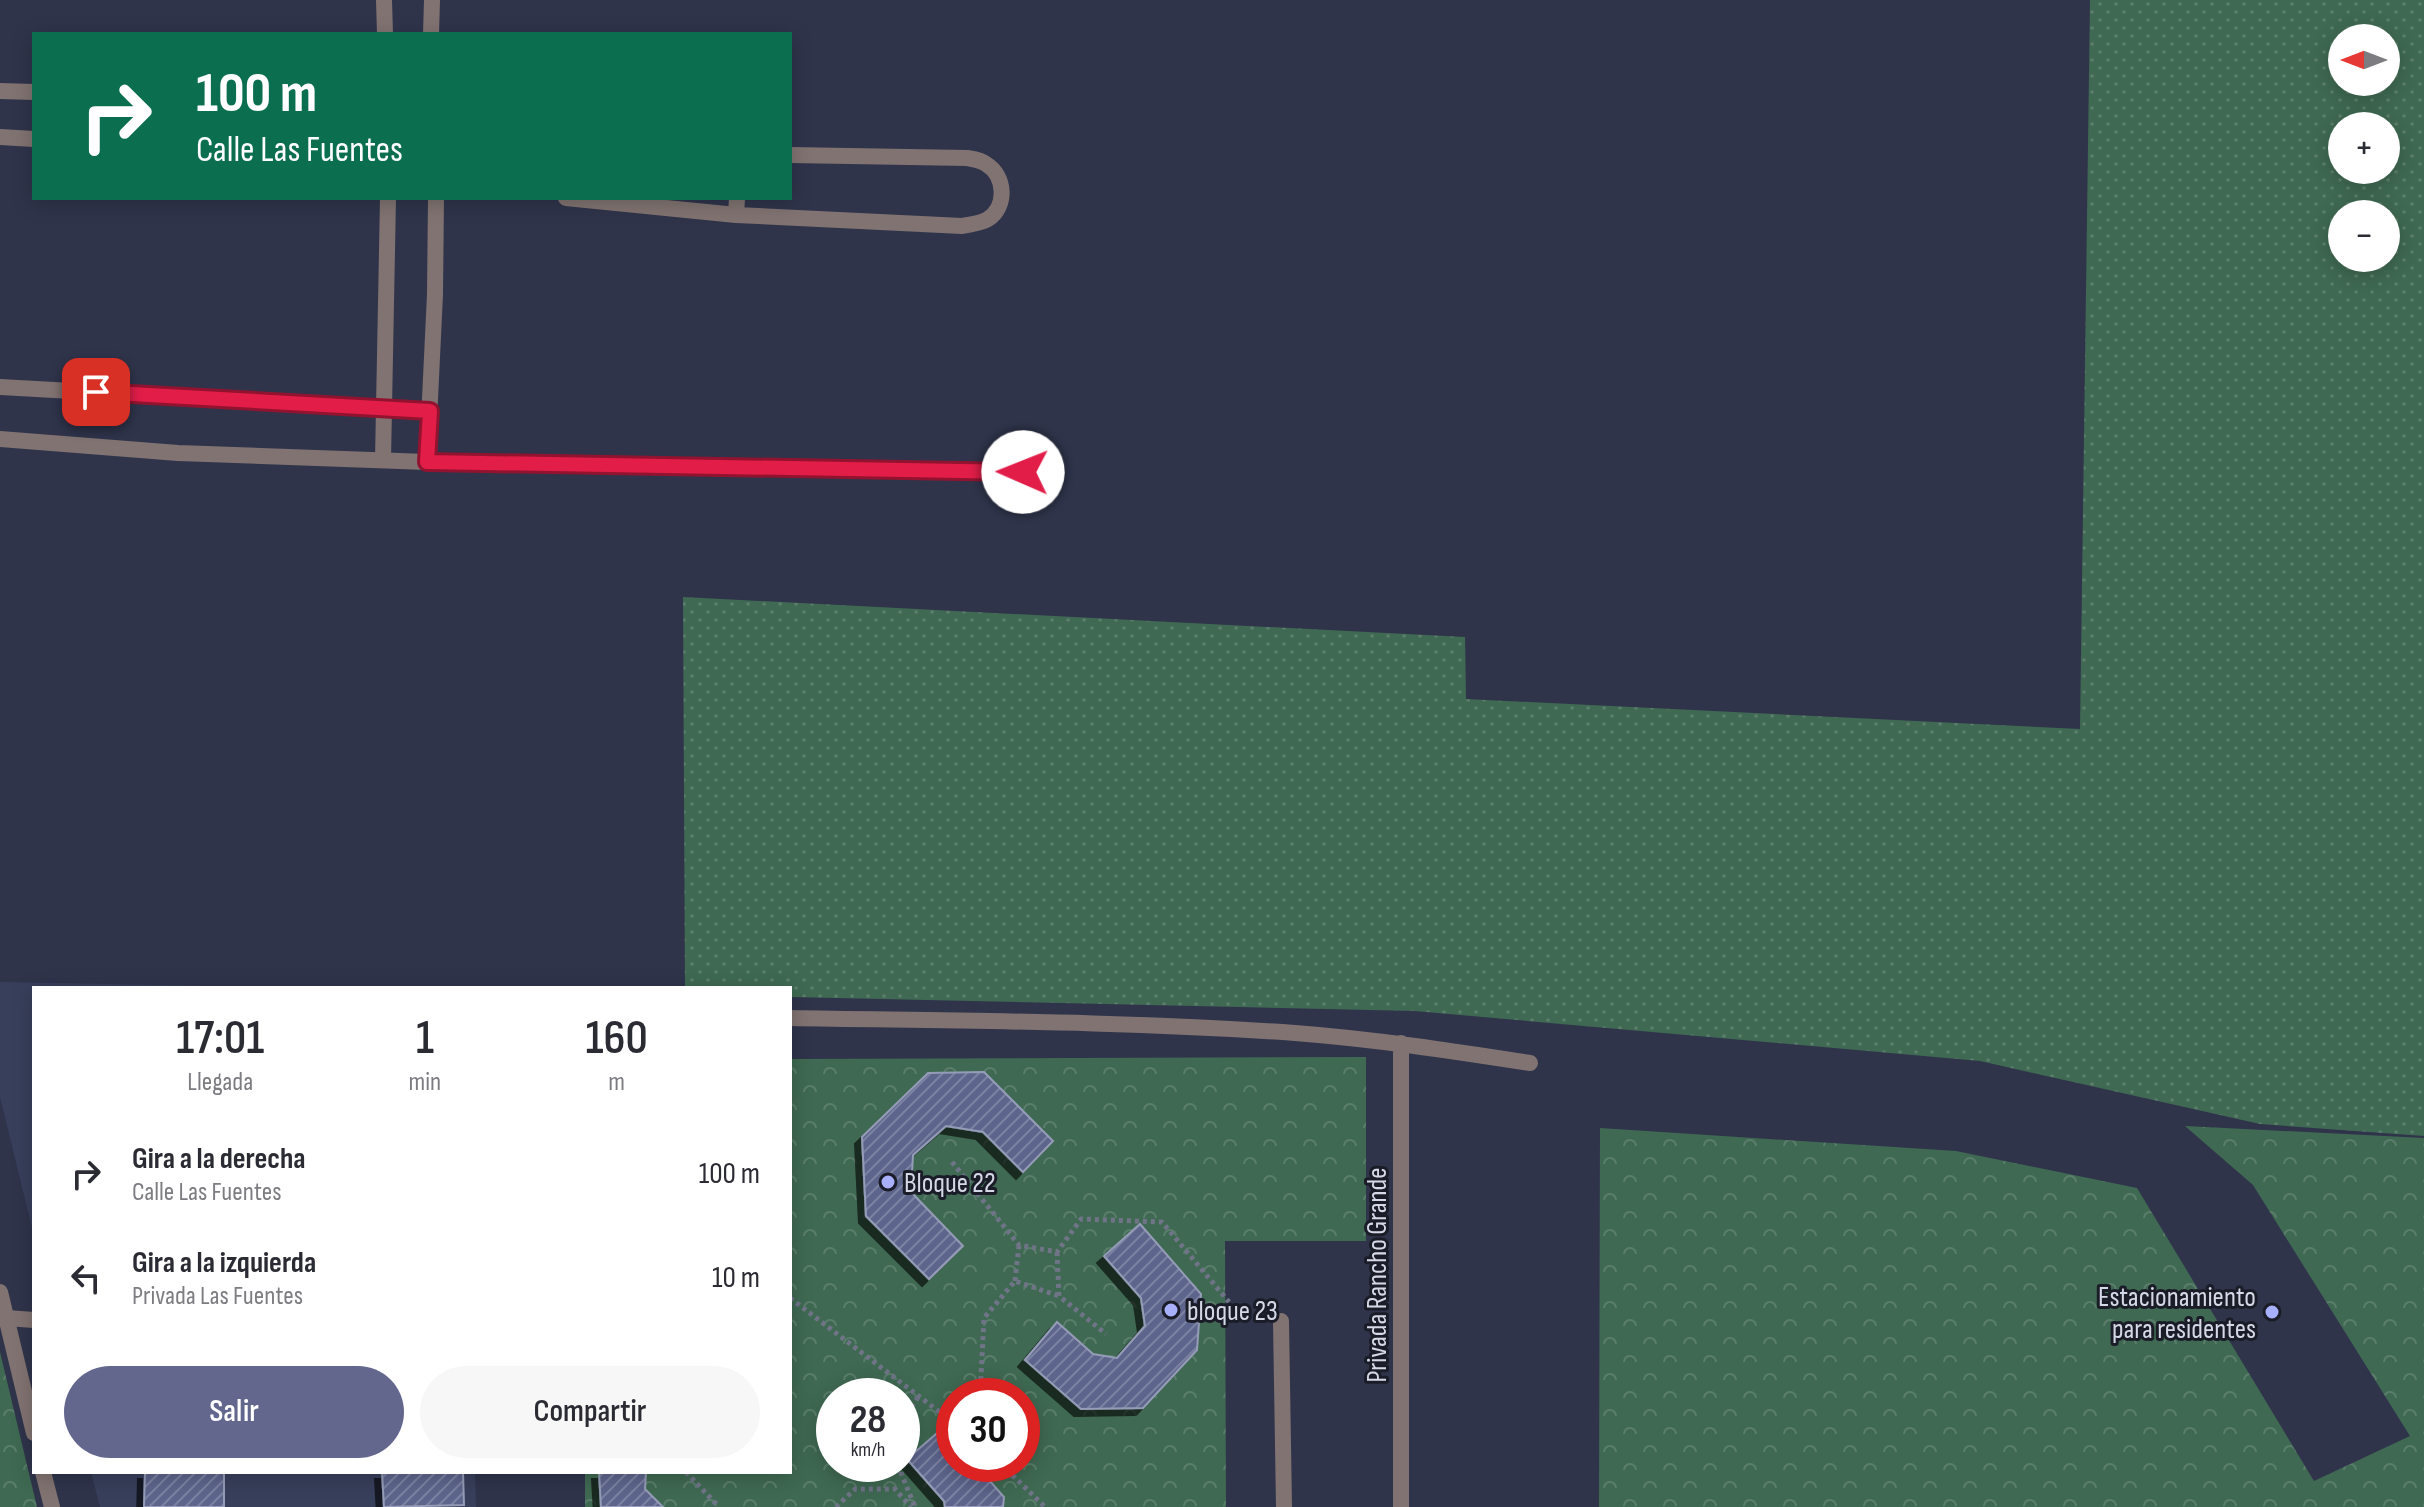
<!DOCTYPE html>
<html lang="es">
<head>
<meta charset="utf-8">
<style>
	:root { --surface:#fff; --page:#f7f7f7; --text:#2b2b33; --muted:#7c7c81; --accent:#63678d }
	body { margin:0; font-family:"Sofia Sans Condensed",sans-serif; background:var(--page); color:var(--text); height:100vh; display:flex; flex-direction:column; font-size:30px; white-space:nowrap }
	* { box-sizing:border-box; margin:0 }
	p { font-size:26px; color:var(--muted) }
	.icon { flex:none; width:44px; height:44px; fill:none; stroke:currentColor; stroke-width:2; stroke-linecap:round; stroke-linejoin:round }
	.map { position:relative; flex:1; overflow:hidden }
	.sheet { position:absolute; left:32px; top:986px; width:760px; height:488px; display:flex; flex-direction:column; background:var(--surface); border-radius:0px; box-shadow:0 4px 20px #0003 }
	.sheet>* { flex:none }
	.hud { position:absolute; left:32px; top:32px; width:760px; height:168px; border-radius:0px; box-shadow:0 4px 20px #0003; background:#0b6e4f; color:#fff; overflow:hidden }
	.needle { width:52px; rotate:270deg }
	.buttons { position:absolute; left:2328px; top:24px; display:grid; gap:16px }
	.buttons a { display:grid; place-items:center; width:72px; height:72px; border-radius:50%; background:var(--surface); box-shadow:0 4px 20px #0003; font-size:40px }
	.speed { position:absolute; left:816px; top:1378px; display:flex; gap:16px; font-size:40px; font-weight:700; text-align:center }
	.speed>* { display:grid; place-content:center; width:104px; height:104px; border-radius:50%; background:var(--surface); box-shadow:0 4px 20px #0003; line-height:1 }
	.speed small { font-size:20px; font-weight:400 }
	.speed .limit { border:12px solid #d22; background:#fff; color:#111 }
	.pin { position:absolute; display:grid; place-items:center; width:68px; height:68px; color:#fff; margin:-34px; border-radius:16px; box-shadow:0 4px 12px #0006 }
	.me { position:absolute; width:88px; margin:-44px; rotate:271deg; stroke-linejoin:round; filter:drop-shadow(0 0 6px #0008) }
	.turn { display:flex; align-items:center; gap:28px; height:168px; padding:0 32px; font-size:36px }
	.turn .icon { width:104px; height:104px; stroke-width:2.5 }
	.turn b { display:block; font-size:56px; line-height:68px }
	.eta { display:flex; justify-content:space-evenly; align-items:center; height:136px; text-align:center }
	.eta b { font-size:48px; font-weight:600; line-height:56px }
	.button { display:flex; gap:16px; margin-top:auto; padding:16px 32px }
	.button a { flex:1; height:92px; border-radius:48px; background:var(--accent); color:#fff; font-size:32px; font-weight:600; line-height:92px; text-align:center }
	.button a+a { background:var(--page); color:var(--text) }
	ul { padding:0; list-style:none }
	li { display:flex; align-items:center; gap:24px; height:104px; padding:0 32px }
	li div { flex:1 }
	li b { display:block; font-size:30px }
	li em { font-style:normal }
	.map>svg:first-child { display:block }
	.built { fill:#383f5b }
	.grass { fill:url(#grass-dots); fill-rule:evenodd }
	.park { fill:url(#park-crowns); fill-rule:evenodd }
	.building { fill:url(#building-hatch); stroke:#959cb7; stroke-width:2; filter:url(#shadow) }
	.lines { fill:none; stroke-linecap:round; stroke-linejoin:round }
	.path { stroke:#6f7487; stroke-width:5; stroke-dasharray:4 4; stroke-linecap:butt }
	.service { stroke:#817371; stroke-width:16 }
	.minor { stroke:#817371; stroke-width:16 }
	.route-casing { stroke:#92132f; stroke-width:20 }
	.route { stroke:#e11d48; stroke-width:14 }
	.poi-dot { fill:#a8b0fc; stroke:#1a1c27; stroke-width:3 }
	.labels { text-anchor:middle; stroke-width:6; stroke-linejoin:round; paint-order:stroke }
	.poi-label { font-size:28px; fill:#d5d9e7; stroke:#1a1c27; text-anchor:start }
	.street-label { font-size:28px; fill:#d5d9e7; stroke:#1a1c27 }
</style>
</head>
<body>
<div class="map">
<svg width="2424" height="1507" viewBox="0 0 2424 1507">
	<defs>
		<pattern id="grass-dots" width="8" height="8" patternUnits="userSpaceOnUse" patternTransform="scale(2)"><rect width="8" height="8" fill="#3f6952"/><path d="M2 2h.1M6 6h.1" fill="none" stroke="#5a7e6b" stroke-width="1.8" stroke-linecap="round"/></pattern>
		<pattern id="park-crowns" width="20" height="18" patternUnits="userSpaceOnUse" patternTransform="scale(2)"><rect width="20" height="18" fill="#3f6952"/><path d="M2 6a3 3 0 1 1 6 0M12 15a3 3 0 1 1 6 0" fill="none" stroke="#5a7e6b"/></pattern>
		<pattern id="building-hatch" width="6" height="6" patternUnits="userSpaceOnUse" patternTransform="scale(2)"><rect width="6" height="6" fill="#5d658c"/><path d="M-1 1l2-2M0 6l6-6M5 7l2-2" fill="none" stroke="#7b82a2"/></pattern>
		<filter id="shadow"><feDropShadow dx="-7" dy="7" stdDeviation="0" flood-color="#0009"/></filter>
	</defs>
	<rect width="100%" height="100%" fill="#2f344b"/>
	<path class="built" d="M 0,982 L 330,988 L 34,988 L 34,1236 L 0,1097 Z
		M 91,1472 L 475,1472 L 476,1507 L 100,1507 Z"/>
	<path class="grass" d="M 2090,0 L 2424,0 L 2424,1136 L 2260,1124 L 1980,1061 L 1415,1011 L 790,997 L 790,988 L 685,988 L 683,597 L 1465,637 L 1466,699 L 2080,729 ZM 2342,38 L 2386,38 L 2386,82 L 2342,82 ZM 2342,126 L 2386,126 L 2386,170 L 2342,170 ZM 2342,214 L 2386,214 L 2386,258 L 2342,258 Z"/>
	<path class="park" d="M 1366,1057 L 1366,1241 L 1225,1241 L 1226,1507 L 585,1507 L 585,1472 L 790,1472 L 790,1059 ZM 834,1396 L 902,1396 L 902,1464 L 834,1464 ZM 954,1396 L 1022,1396 L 1022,1464 L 954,1464 Z
		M 2185,1126 L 2424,1138 L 2424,1507 L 1599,1507 L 1600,1128 L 1956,1151 L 2137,1188 L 2314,1481 L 2410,1436 L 2253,1185 Z
		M 0,1352 L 37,1507 L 0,1507 Z"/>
	<path class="building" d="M 984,1072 L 1053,1141 L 1023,1172 L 983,1132 L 946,1126 L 913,1155 L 911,1192 L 963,1246 L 929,1279 L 866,1216 L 862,1137 L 928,1073 Z
		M 1140,1224 L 1201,1294 L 1197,1350 L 1143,1408 L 1081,1409 L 1025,1360 L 1057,1322 L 1093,1354 L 1117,1358 L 1145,1326 L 1141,1298 L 1104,1256 Z
		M 943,1428 L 954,1440 L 954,1464 L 975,1464 L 1004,1497 L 1003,1507 L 945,1507 L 944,1501 L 907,1459 Z
		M 145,1472 L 224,1472 L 224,1507 L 144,1507 Z
		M 382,1472 L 463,1472 L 464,1505 L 384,1507 Z
		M 599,1472 L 646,1472 L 645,1489 L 663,1507 L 601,1507 Z"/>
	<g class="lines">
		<path class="path" d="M 952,1162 L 1019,1245 L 1057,1252 L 1081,1219 L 1162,1222 L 1229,1302
			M 1057,1252 L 1059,1296 L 1106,1334
			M 1015,1281 L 1019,1245
			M 790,1298 L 954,1423
			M 980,1396 L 984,1318 L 1015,1281 L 1059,1296
			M 902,1436 L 902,1420 L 919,1396
			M 901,1464 L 901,1473 L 915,1507
			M 1001,1464 L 1045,1507
			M 686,1472 L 719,1507
			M 836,1507 L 855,1489 L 895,1489 L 911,1507"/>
		<path class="service" d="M 6,1318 L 34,1320
			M 1281,1321 L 1284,1507"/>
		<path class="minor" d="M 384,0 L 385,34
			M 431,34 L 432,0
			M 0,91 L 34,92
			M 0,137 L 34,139
			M 566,198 L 736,215 L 962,226 C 970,224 980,224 988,219 C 1007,207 1006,176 986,164 C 981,160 973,159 967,158 L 790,155
			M 736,215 L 737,198
			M 0,387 L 430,411
			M 0,439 L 178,453 L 427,462 L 1023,472
			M 383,460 L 388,198
			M 427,462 L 435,294 L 436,198
			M 790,1018 C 958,1021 1127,1021 1295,1033 C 1374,1039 1452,1051 1530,1063
			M 1401,1043 L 1401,1507
			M 0,1292 L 34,1433
			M 43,1472 L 52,1507"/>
	</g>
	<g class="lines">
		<defs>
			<path id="route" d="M 96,392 L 430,411 L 427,462 L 1023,472"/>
		</defs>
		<use href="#route" class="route-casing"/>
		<use href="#route" class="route"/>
	</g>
	<g class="poi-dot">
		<circle cx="888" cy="1182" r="8"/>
		<circle cx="1171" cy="1310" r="8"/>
		<circle cx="2272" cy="1312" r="8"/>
	</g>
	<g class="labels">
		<g class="poi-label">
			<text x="904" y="1192">Bloque 22</text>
			<text x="2256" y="1306" text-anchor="end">Estacionamiento<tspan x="2256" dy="32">para residentes</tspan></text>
			<text x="1187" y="1320">bloque 23</text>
		</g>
		<g class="street-label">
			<text transform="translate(1376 1275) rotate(-90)" y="10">Privada Rancho Grande</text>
		</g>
	</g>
</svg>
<div class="buttons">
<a><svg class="needle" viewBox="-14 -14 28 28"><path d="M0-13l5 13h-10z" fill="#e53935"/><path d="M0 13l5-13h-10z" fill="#7c7c81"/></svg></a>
<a>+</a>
<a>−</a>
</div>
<div class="speed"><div>28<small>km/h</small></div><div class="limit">30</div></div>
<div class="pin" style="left:96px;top:392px;background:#d93025"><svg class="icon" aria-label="arrive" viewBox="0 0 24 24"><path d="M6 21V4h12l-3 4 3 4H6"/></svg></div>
<svg class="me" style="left:1023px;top:472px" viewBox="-20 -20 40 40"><circle r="19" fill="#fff"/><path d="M0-13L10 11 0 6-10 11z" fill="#e11d48"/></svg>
<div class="hud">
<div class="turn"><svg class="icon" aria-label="right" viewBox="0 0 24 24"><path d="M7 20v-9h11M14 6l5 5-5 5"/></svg><div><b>100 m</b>Calle Las Fuentes</div></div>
</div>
<section class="sheet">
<div class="eta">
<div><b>17:01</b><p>Llegada</p></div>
<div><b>1</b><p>min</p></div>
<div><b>160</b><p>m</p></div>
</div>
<ul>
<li><svg class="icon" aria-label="right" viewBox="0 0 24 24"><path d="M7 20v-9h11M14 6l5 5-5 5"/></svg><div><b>Gira a la derecha</b><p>Calle Las Fuentes</p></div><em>100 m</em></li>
<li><svg class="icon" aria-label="left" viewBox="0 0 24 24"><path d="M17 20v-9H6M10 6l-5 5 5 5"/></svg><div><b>Gira a la izquierda</b><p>Privada Las Fuentes</p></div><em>10 m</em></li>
</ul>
<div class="button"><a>Salir</a><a>Compartir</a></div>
</section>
</div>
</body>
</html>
